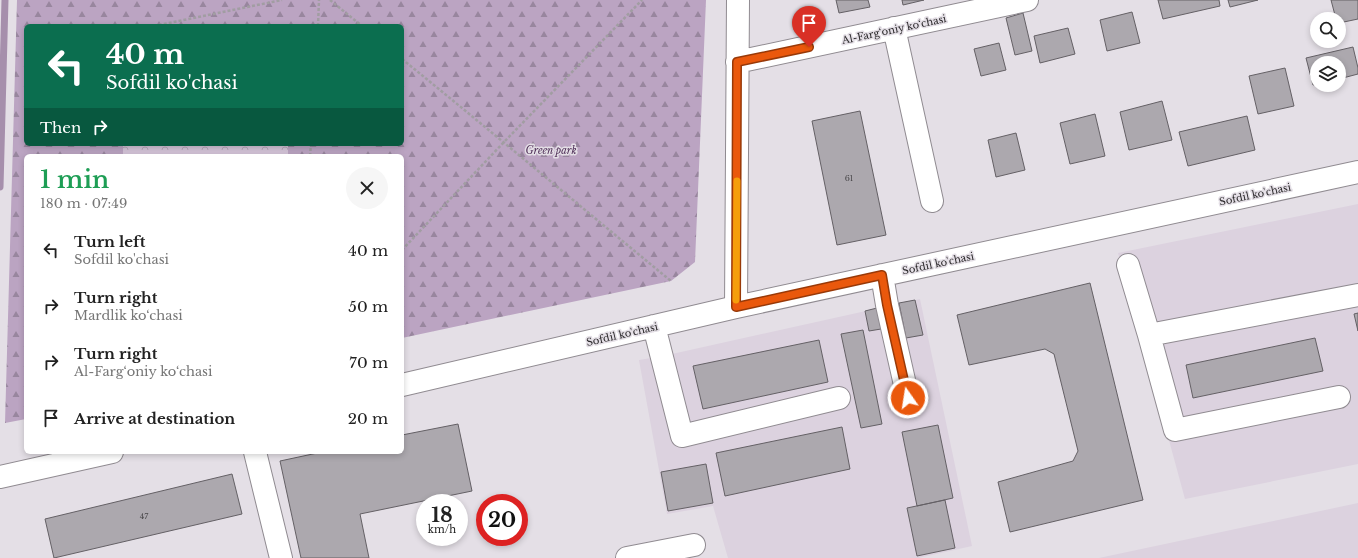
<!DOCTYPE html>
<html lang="en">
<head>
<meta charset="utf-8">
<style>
	:root { --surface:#fff; --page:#f6f6f6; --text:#222; --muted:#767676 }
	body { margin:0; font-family:"Libre Baskerville",serif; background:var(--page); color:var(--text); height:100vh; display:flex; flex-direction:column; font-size:15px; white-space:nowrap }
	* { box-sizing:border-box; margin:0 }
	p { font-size:13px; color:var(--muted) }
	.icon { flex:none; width:22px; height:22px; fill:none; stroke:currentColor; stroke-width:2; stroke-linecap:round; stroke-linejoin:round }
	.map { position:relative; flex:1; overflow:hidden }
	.drawer { position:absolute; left:24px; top:154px; width:380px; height:300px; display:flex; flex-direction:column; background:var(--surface); border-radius:6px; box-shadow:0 2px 6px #0003 }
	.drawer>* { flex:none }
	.banner { position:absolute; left:24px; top:24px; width:380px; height:122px; border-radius:6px; box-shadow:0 2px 6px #0003; background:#0b6e4f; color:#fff; overflow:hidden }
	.buttons { position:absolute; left:1310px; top:12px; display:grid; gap:8px }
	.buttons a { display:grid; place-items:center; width:36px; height:36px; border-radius:50%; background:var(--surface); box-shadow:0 2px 6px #0003; font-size:20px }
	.speed { position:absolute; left:416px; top:494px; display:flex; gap:8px; font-size:20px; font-weight:700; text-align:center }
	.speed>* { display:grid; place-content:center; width:52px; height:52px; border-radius:50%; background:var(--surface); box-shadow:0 2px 6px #0003; line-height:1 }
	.speed small { font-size:10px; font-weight:400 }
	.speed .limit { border:6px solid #d22; background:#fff; color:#111 }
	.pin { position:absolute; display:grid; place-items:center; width:34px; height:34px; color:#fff; margin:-41px -17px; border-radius:50% 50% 50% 0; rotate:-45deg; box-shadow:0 0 4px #0007 }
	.pin .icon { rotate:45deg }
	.me { position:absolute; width:44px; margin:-22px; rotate:347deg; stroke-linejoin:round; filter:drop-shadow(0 0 3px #0008) }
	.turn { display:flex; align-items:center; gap:14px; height:84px; padding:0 16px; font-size:18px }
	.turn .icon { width:52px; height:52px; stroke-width:2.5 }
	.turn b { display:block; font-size:28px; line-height:34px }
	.then { display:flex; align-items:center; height:38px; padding:0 16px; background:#0003; gap:8px; font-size:15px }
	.round { display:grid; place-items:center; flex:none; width:42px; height:42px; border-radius:21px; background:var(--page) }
	.summary { display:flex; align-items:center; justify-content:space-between; height:68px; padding:0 16px }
	h1 { font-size:24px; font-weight:600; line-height:30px; color:#1e9e55 }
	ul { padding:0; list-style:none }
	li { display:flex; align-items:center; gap:12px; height:56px; padding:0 16px }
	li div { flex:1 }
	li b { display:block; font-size:15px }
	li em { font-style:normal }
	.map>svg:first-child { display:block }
	.built { fill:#dcd2df }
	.forest { fill:url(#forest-firs); fill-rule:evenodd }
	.park { fill:url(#park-crowns) }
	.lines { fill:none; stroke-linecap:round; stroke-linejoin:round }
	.stream { stroke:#a68fac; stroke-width:7 }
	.building { fill:#aca8ae; stroke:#646065 }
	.minor-casing { stroke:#908b91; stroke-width:24 }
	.path { stroke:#a19da2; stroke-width:2.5; stroke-dasharray:3 2; stroke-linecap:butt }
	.minor { stroke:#fff; stroke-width:22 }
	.route-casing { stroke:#983908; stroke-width:10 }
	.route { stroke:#ea580c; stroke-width:7 }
	.slow { stroke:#f59e0b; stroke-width:7 }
	.labels { text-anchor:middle; stroke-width:3; stroke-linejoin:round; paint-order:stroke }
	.number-label { font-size:8px; fill:#4b494c }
	.street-label { font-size:10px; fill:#2b292b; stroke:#e4dfe6 }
	.park-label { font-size:10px; font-style:italic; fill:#4e2e57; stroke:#e4dfe6 }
</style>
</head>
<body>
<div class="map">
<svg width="1358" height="558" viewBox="0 0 1358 558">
	<defs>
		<pattern id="forest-firs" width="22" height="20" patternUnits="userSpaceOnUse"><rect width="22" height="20" fill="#bba4c2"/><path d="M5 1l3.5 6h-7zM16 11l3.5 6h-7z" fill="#98869e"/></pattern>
		<pattern id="park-crowns" width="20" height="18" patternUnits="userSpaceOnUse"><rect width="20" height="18" fill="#d5c5d9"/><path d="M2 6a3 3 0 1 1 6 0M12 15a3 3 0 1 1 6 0" fill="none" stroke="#b7a9ba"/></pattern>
	</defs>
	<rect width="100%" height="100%" fill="#e4dfe6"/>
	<path class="built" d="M 1358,204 L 1358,464 L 1185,499 L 1118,253 Z
		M 920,299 L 972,546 L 918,558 L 728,558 L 713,506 L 667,514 L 639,360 L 663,356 Z
		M 1358,503 L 1358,558 L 1099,558 Z"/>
	<path class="forest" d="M 17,0 L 706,0 L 695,262 L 671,281 L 402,338 L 402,156 L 26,156 L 26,419 L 5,423 ZM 26,26 L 402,26 L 402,144 L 26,144 Z"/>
	<path class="park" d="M 123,144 L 288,144 L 288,156 L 123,156 Z"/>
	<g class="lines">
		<path class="stream" d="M 0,187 L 5,0"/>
	</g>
	<path class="building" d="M 836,0 L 868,0 L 870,7 L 839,13 Z
		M 902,0 L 924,0 L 903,5 Z
		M 1158,0 L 1219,0 L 1220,6 L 1163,19 Z
		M 1228,0 L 1258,0 L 1230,7 Z
		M 1331,0 L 1358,0 L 1358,19 L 1339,23 L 1339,19 L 1336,19 Z
		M 1132,12 L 1140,43 L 1107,51 L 1100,20 Z
		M 1023,13 L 1032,51 L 1015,55 L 1006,18 Z
		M 1068,28 L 1075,54 L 1040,63 L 1034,36 Z
		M 999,43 L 1006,70 L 981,76 L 974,49 Z
		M 1353,47 L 1358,68 L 1358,74 L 1339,79 L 1339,63 L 1317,63 L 1317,84 L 1313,85 L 1306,58 Z
		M 1285,68 L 1294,106 L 1258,114 L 1249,76 Z
		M 1162,101 L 1172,140 L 1129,150 L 1120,112 Z
		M 860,111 L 886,235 L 837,245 L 812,121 Z
		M 1095,114 L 1105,156 L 1070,164 L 1060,123 Z
		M 1247,116 L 1255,150 L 1188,166 L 1179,132 Z
		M 1016,133 L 1025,170 L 996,177 L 988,140 Z
		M 1090,283 L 1143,500 L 1010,532 L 998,482 L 1073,461 L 1078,451 L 1054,354 L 1045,349 L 969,365 L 957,315 Z
		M 915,300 L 923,335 L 906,338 L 899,303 Z
		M 877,308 L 881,329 L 869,331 L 865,311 Z
		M 1358,313 L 1358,331 L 1354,314 Z
		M 863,330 L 882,424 L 861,428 L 841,334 Z
		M 1315,338 L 1323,371 L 1193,398 L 1186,365 Z
		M 819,340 L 828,382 L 703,409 L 693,366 Z
		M 458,424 L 472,491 L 360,514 L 369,558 L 301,558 L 280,461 L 322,452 L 402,452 L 402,435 Z
		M 938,425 L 953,498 L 917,506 L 902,432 Z
		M 842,427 L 850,469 L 725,496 L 716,453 Z
		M 706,464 L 713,503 L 668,511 L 661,472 Z
		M 232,474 L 242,514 L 54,558 L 45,519 Z
		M 945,500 L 955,548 L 917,556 L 907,508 Z"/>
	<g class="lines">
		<defs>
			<path id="minor" d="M 894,28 L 932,201
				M 737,62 L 1027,0
				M 1128,265 L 1149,335 L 1175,430 L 1339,397
				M 882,275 L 887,305 L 908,398
				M 736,307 L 738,0
				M 654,326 L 682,436 L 839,398
				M 1149,335 L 1358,295
				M 402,385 L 736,307 L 1358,172
				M 255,452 L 281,558
				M 0,477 L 112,452
				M 627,558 L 694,545"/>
		</defs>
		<use href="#minor" class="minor-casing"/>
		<path class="path" d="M 330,0 L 362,26
			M 154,26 L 282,0
			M 318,26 L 319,0
			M 402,59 C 492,132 581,207 671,281
			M 310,156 L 311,144
			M 402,250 L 504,142 L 642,0"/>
		<use href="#minor" class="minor"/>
	</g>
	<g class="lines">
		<defs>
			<path id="route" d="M 809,47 L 737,62 L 736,307 L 882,275 L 887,305 L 908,398"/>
		</defs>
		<use href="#route" class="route-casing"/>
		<use href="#route" class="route"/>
		<path class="slow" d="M 736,300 L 737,181"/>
	</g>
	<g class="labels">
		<g class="number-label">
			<text x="849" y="181">61</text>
			<text x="144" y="519">47</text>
		</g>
		<g class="street-label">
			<text transform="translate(894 29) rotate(-12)" y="4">Al-Farg‘oniy ko‘chasi</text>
			<text transform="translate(1255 194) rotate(-12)" y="4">Sofdil ko'chasi</text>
			<text transform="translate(938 263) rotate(-12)" y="4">Sofdil ko'chasi</text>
			<text transform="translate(622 334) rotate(-13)" y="4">Sofdil ko'chasi</text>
		</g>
		<g class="park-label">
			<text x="551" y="154">Green park</text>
		</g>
	</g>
</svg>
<div class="buttons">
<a><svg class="icon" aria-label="search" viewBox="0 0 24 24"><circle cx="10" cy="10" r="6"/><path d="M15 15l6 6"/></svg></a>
<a><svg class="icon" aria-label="layers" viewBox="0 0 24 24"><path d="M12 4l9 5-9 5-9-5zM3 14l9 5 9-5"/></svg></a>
</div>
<div class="speed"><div>18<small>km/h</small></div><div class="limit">20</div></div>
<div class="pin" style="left:809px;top:47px;background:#d93025"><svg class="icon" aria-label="arrive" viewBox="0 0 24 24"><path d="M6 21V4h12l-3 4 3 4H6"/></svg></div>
<svg class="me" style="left:908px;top:398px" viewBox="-20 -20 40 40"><circle r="17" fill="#ea580c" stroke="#fff" stroke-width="3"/><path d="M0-11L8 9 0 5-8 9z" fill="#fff"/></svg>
<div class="banner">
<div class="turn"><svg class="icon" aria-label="left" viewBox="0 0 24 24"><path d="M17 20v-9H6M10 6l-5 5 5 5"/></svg><div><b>40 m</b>Sofdil ko'chasi</div></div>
<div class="then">Then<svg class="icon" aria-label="right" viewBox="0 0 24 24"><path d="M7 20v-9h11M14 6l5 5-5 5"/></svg></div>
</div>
<section class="drawer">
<div class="summary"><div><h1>1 min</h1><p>180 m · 07:49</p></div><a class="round"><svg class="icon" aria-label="close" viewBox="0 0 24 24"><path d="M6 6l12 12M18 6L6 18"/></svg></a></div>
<ul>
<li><svg class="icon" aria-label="left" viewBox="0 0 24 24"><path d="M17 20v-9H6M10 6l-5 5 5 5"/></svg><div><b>Turn left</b><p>Sofdil ko'chasi</p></div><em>40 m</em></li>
<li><svg class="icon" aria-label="right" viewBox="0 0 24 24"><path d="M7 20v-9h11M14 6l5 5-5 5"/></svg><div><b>Turn right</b><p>Mardlik ko‘chasi</p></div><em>50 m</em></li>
<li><svg class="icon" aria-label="right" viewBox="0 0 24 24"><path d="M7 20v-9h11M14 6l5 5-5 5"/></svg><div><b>Turn right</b><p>Al-Farg‘oniy ko‘chasi</p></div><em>70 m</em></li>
<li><svg class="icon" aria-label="arrive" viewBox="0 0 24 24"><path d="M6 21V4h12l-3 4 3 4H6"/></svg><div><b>Arrive at destination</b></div><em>20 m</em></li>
</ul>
</section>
</div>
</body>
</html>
